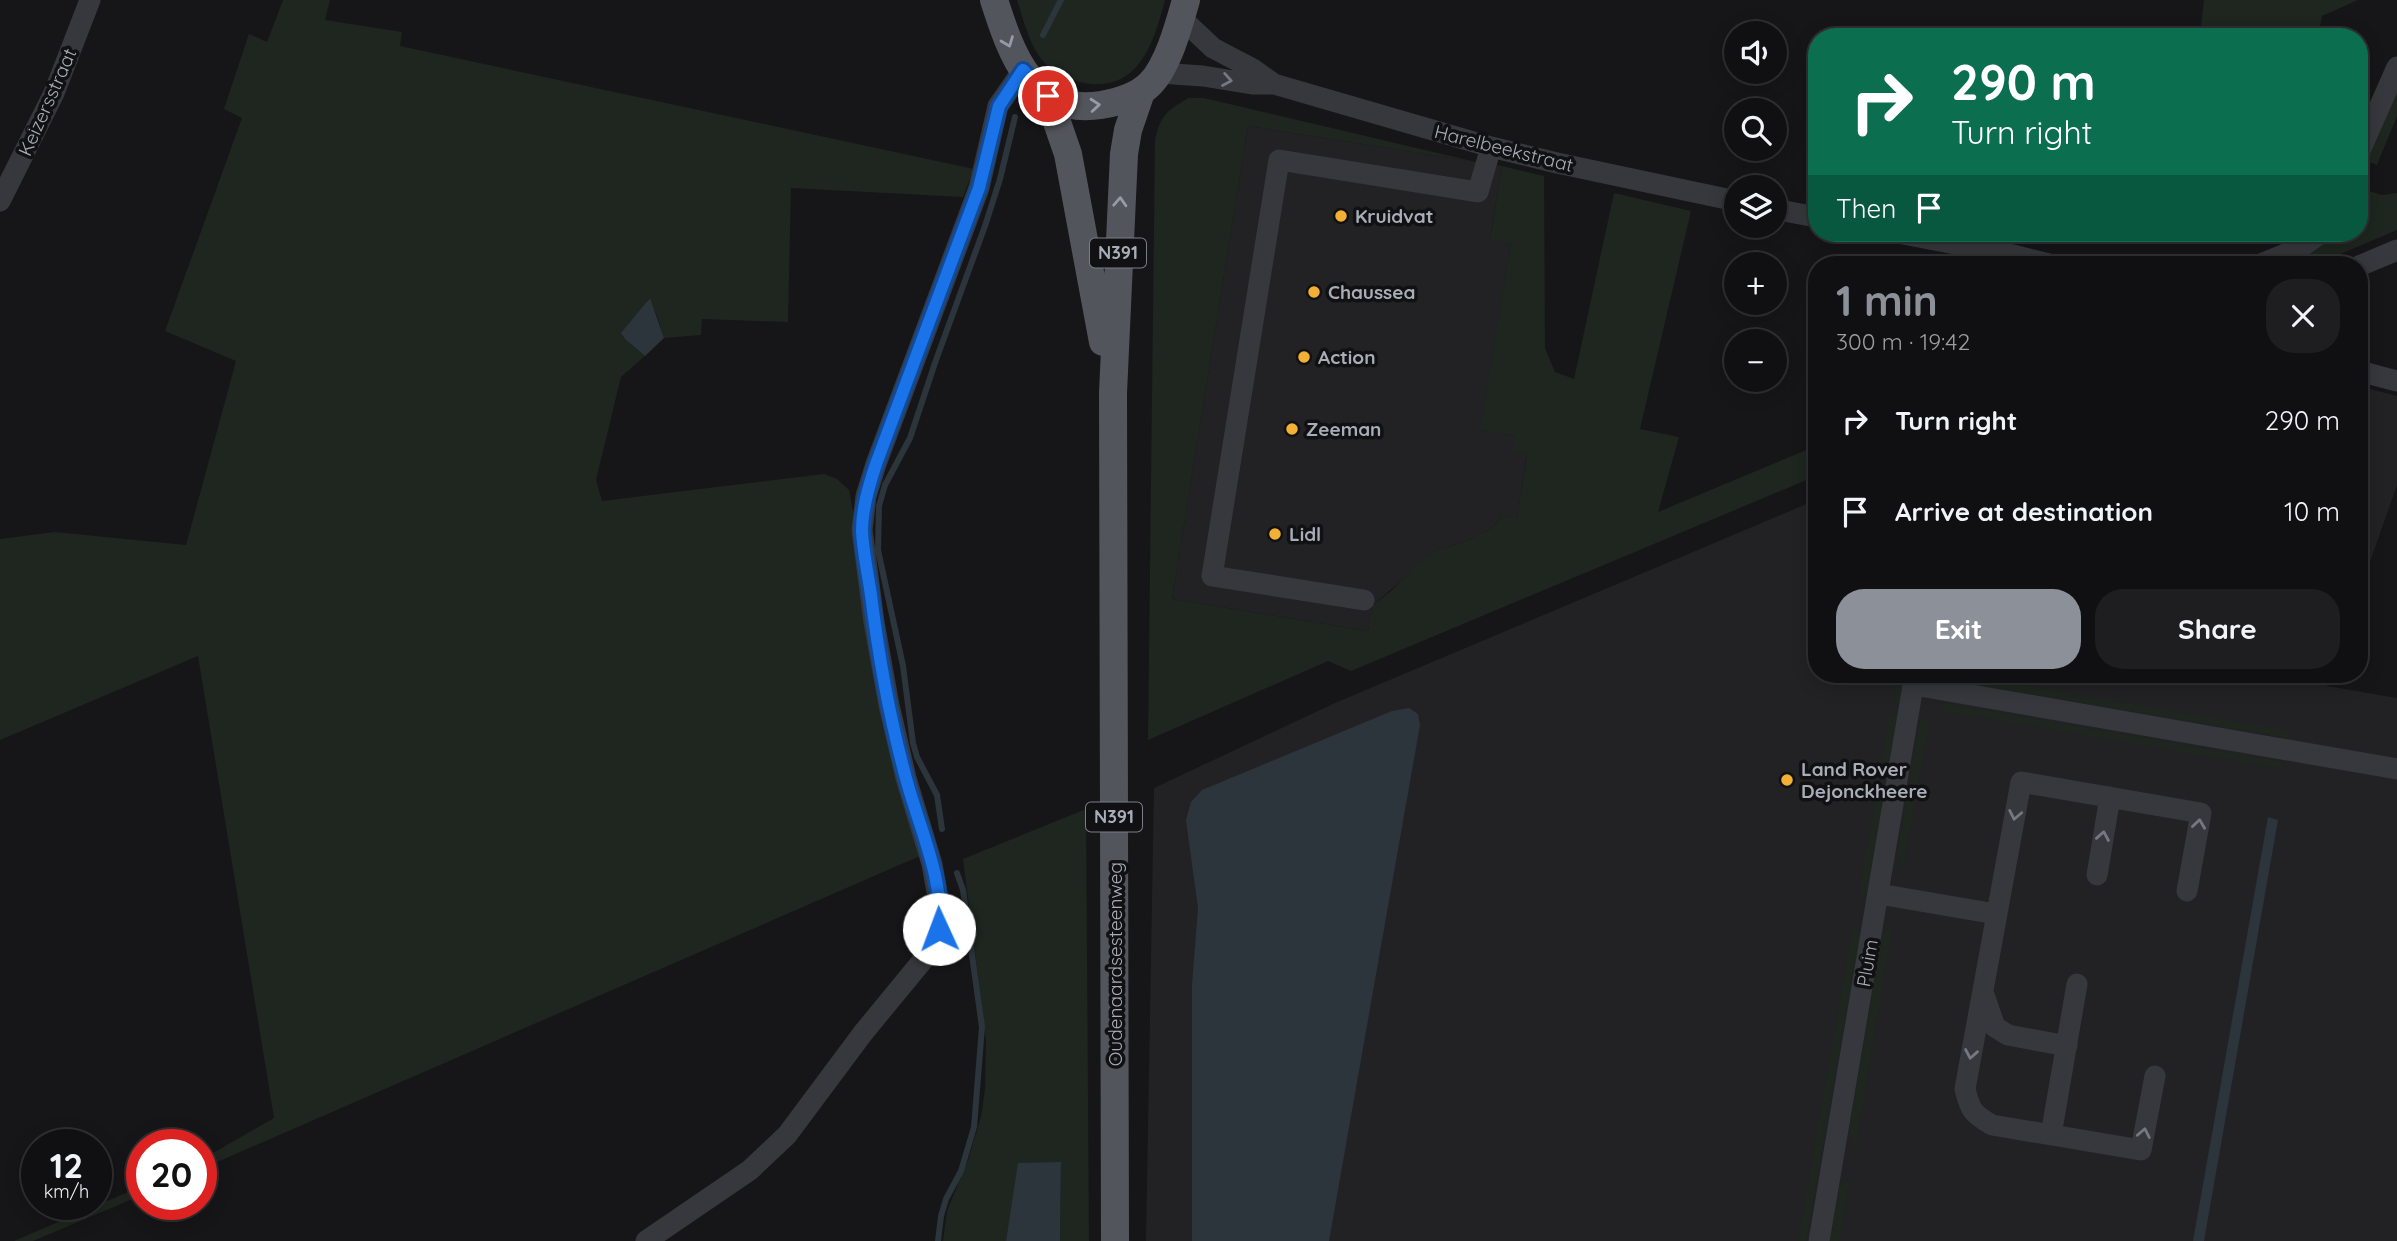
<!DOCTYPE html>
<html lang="en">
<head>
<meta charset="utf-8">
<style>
	:root { --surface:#101012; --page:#1e1e20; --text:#f1f3f6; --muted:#9c9d9f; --line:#303032; --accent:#8c9099 }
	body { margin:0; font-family:Quicksand,sans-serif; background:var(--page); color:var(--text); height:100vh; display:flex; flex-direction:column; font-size:26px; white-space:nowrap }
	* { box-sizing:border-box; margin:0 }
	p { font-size:23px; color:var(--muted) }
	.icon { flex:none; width:38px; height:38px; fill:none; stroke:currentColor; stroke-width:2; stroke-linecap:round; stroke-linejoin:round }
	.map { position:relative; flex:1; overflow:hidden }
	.side { position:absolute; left:1808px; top:256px; width:560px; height:427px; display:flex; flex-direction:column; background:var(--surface); border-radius:28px; box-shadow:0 4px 18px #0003,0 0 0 2px var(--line) }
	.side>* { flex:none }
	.banner { position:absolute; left:1808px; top:28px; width:560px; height:214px; border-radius:28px; box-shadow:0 4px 18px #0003,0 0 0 2px var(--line); background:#0b6e4f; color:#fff; overflow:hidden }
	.controls { position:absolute; left:1724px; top:21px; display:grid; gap:14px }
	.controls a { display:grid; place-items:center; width:63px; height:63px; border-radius:50%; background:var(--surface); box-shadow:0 4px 18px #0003,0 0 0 2px var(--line); font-size:35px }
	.speed { position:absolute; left:21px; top:1129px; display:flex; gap:14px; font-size:35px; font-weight:700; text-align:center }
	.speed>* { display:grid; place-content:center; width:91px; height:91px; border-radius:50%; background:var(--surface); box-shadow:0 4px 18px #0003,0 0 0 2px var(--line); line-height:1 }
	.speed small { font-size:18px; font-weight:400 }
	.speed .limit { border:10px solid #d22; background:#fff; color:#111 }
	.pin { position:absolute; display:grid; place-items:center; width:60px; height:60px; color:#fff; margin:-30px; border:4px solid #fff; border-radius:50%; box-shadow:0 2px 7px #0007 }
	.me { position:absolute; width:77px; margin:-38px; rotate:358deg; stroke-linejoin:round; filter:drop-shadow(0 0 5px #0008) }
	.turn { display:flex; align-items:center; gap:24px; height:147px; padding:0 28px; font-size:32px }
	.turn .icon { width:91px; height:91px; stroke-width:2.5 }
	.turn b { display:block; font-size:49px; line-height:60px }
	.then { display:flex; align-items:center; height:66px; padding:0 28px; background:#0003; gap:14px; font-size:26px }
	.round { display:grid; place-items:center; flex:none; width:74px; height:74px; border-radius:28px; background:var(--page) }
	.summary { display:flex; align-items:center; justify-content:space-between; height:119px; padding:0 28px }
	h1 { font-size:42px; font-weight:700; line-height:52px; color:var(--accent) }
	.cta { display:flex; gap:14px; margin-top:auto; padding:14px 28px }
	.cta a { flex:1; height:80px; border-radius:28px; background:var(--accent); color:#fff; font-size:28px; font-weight:700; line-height:80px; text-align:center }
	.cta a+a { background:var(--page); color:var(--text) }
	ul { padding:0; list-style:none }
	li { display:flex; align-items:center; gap:21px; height:91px; padding:0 28px }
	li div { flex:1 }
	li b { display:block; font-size:26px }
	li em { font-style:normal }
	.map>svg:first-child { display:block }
	.built { fill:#222225 }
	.green { fill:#1e261f }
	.water { fill:#2c353c }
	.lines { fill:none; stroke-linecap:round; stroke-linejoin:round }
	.stream { stroke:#2c353c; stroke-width:6 }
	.minor { stroke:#37383d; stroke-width:21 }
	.major { stroke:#53555c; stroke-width:28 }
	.oneway { stroke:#979ba6 }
	.oneway2 { stroke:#757881 }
	.route-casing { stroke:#114b97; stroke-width:18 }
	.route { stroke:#1a73e8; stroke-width:12 }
	.poi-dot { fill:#f2b134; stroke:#111113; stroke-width:2.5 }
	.labels { text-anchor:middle; stroke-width:7; stroke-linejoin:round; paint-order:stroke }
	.shield { fill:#111113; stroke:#7b7e86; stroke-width:2 }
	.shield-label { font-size:18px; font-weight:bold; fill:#a8adb8 }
	.street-label { font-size:19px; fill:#a8adb8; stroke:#111113 }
	.poi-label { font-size:19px; font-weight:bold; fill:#a8adb8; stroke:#111113; text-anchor:start }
</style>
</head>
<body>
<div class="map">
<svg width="2397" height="1241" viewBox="0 0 2397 1241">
	<rect width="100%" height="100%" fill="#161618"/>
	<path class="built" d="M 1248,126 L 1502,166 L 1490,239 L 1511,243 L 1481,430 L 1515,436 L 1527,453 L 1517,519 L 1502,516 L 1492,528 L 1462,543 L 1436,550 L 1372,606 L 1368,631 L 1172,599 Z
		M 2359,386 L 2397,396 L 2397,485 L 2359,593 Z
		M 1816,500 L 1816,674 L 2330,674 L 2327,686 L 2397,698 L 2397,1241 L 1146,1241 L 1154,788 L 1335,703 Z"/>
	<path class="green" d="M 283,0 L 330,0 L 325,20 L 402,32 L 400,46 L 974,169 L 963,197 L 791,188 L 788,322 L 702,319 L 701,335 L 664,338 L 657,316 L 649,298 L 626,340 L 645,356 L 621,377 L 596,480 L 602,501 L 824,474 L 837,479 L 849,490 L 920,856 L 201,1169 L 201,1160 L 274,1118 L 198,656 L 0,740 L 0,539 L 55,532 L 186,545 L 236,361 L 165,331 L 242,118 L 224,109 L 249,34 L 267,42 Z
		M 1017,0 L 1165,0 C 1154,42 1139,93 1084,83 C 1065,79 1050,72 1039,56 C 1028,40 1023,18 1017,0 Z
		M 2204,0 L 2358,0 L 2322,16 L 2318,37 L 2215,37 L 2200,34 Z
		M 2397,83 L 2397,116 L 2377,165 L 2362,159 Z
		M 1188,98 L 1204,98 L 1476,162 L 1248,126 L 1172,599 L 1368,631 L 1372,606 L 1391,591 L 1415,566 L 1436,550 L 1462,543 L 1492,528 L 1502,516 L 1517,518 L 1527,454 L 1513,451 L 1515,436 L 1480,430 L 1511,243 L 1490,240 L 1502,166 L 1544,176 L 1545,348 L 1555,372 L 1574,379 L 1614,193 L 1691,211 L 1640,429 L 1679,437 L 1658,512 L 1816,446 L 1816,476 L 1351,671 L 1328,661 L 1148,740 L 1155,140 C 1161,114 1166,112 1188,98 Z
		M 2359,166 L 2368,169 L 2363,189 L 2382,195 L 2397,193 L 2397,230 L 2317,264 L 2284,264 L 2330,233 L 2359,233 Z
		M 1898,674 L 1906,674 L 1901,706 L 1895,705 L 1894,701 Z
		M 1947,674 L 1960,674 L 2289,731 L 2288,738 L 1948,680 Z
		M 1944,703 L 2283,762 L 2281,769 L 1943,711 L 1942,705 Z
		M 1890,714 L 1898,716 L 1868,891 L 1858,897 Z
		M 1920,719 L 1930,721 L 1903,869 L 1897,855 Z
		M 1086,809 L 1089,1241 L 1060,1241 L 1061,1163 L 1019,1163 L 1006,1241 L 943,1241 L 947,1211 L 968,1160 L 981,1117 L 985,1089 L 986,1040 L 963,859 Z
		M 1893,924 L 1856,1145 L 1851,1138 L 1849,1128 L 1882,934 Z
		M 1853,925 L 1860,935 L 1806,1241 L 1798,1241 Z
		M 1850,1180 L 1839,1241 L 1830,1241 L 1839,1190 L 1843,1183 Z
		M 142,1186 L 142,1195 L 33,1241 L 14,1241 Z"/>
	<path class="water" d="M 650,298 L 664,338 L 645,356 L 626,340 L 621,333 Z
		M 1409,708 L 1418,714 L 1420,725 L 1329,1241 L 1192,1241 L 1192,985 L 1198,908 L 1186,820 L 1191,802 L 1202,790 L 1392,711 Z
		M 2268,817 L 2278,820 L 2204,1241 L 2193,1241 Z
		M 1061,1162 L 1060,1241 L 1006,1241 L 1018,1163 Z"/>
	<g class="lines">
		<path class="stream" d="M 1043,35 L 1061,0
			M 942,829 L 937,795 L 917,757 L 913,743 L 903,666 L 878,550 L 879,506 L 885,485 L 910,438 L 936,360 L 985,226 L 1000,179 L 1015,117
			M 938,1241 L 941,1216 L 946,1199 L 961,1171 L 974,1127 L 982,1027 L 963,890 L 957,873"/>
		<path class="minor" d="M 1181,18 L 1213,48 L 1253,69 L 1274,84
			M 1159,73 L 1203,76 L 1252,84 L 1274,84 L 1491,147 L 1557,163 L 1736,201
			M 2359,153 L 2397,67
			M 0,201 L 54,93 L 90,0
			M 1774,209 L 1816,217
			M 1898,233 L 2013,255 L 2049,264
			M 2261,264 L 2300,248 L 2321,233
			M 2359,266 L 2397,250
			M 2359,371 L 2397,381
			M 1364,600 L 1212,576 L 1279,160 L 1478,192 L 1491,147
			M 1914,685 L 2397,769
			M 2097,875 L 2110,797
			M 1879,894 L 1996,914
			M 1983,992 L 1995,1027 L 2008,1035 L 2067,1046
			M 2155,1076 L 2141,1150 L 1992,1125 C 1973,1114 1970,1110 1965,1089 L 2021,782 L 2201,813 L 2187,891
			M 2051,1135 L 2077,984
			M 646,1241 L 750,1170 L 787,1135 L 863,1033 L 923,960 L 933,944 L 939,929 L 941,915 L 932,864 L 906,778 L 889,705 L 874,622 L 862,530 L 866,496 L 876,464 L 979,188 L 998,106 L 1023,70
			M 1819,1241 L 1915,674"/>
		<path class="major" d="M 994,0 C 1011,53 1032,116 1101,105 C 1119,102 1137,97 1150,84 C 1168,66 1179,25 1186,0
			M 1048,96 L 1068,154 L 1103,342
			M 1115,1241 L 1113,393 L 1124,154 L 1128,130 L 1141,92"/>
	</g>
	<defs><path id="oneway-chevron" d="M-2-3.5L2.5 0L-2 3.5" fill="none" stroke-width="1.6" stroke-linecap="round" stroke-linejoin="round" transform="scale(1.75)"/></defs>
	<g class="oneway">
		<use href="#oneway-chevron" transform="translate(1008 42) rotate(69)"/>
		<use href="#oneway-chevron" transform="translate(1095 105) rotate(-5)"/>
		<use href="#oneway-chevron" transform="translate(1120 202) rotate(-87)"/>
	</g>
	<g class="oneway2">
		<use href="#oneway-chevron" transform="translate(1227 80) rotate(10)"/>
		<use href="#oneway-chevron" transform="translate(2015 815) rotate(101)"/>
		<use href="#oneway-chevron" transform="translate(2199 824) rotate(-82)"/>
		<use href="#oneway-chevron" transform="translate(2103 836) rotate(-80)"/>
		<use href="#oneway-chevron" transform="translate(1971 1054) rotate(100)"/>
		<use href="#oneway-chevron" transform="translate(2144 1133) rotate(-79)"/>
	</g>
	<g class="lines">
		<defs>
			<path id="route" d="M 939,929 C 945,886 921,830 909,789 C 891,726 879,660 871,595 C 868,574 863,552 862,531 C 862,508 869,485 876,464 L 979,188 L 999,106 L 1023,70 L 1048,96"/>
		</defs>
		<use href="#route" class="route-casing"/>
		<use href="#route" class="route"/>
	</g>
	<g class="poi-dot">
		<circle cx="1341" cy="216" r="7"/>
		<circle cx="1314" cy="292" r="7"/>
		<circle cx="1304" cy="357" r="7"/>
		<circle cx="1292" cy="429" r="7"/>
		<circle cx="1275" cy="534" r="7"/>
		<circle cx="1787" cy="780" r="7"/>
	</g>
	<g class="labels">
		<g class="shield">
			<rect x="1090" y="238.5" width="56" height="29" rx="5"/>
			<rect x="1086" y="802.5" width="56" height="29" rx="5"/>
		</g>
		<g class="shield-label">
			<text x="1118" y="259">N391</text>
			<text x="1114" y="823">N391</text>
		</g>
		<g class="street-label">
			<text transform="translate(47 102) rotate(-66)" y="7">Keizersstraat</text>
			<text transform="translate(1504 148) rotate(14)" y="7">Harelbeekstraat</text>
			<text transform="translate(1867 963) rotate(-80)" y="7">Pluim</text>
			<text transform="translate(1115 964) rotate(-90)" y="7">Oudenaardsesteenweg</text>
		</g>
		<g class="poi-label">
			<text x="1355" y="223">Kruidvat</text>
			<text x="1328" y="299">Chaussea</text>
			<text x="1318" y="364">Action</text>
			<text x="1306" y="436">Zeeman</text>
			<text x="1289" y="541">Lidl</text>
			<text x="1801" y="776">Land Rover<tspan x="1801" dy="22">Dejonckheere</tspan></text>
		</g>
	</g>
</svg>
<div class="controls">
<a><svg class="icon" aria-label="sound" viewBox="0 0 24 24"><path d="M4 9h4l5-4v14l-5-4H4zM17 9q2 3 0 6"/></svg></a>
<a><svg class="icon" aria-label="search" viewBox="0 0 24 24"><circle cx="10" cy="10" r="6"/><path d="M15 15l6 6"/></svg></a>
<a><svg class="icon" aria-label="layers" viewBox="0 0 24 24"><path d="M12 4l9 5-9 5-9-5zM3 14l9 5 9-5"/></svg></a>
<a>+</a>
<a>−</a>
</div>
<div class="speed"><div>12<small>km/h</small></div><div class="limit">20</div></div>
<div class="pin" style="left:1048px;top:96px;background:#d93025"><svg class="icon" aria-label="arrive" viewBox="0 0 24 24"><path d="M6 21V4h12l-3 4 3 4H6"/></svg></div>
<svg class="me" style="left:939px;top:929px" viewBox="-20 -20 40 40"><circle r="19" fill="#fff"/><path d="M0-13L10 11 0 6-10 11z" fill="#1a73e8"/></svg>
<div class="banner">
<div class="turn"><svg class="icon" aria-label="right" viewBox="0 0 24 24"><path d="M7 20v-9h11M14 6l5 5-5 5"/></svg><div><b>290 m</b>Turn right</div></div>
<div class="then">Then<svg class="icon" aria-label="arrive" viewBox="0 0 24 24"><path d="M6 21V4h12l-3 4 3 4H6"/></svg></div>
</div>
<section class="side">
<div class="summary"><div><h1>1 min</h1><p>300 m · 19:42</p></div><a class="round"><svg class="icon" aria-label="close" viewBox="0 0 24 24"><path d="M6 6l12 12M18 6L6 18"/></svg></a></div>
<ul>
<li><svg class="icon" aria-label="right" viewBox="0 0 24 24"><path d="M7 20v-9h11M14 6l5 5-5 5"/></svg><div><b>Turn right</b></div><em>290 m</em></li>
<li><svg class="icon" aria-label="arrive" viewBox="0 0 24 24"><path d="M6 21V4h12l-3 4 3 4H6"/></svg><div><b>Arrive at destination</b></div><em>10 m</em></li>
</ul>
<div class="cta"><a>Exit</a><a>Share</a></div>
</section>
</div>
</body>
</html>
